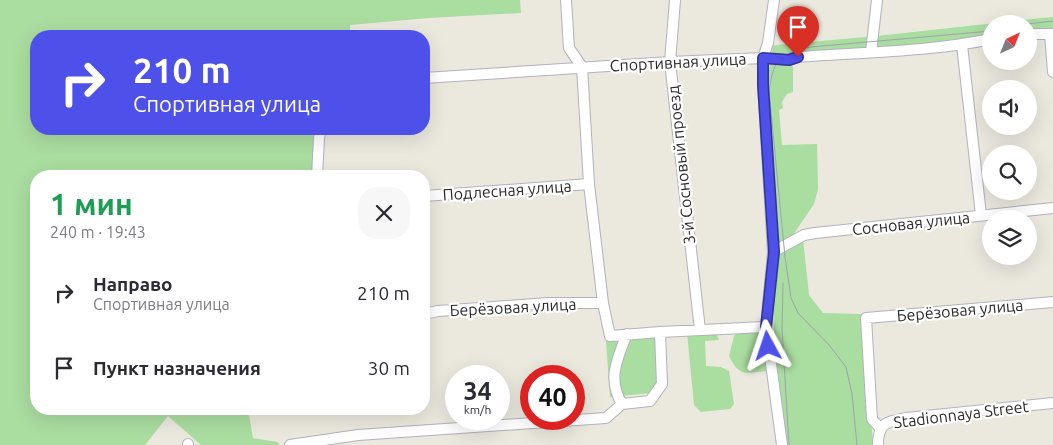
<!DOCTYPE html>
<html lang="ru">
<head>
<meta charset="utf-8">
<style>
	:root { --surface:#fff; --page:#f7f7f7; --text:#2b2b33; --muted:#7c7c81 }
	body { margin:0; font-family:Ubuntu,sans-serif; background:var(--page); color:var(--text); height:100vh; display:flex; flex-direction:column; font-size:19px; white-space:nowrap }
	* { box-sizing:border-box; margin:0 }
	p { font-size:16px; color:var(--muted) }
	.icon { flex:none; width:28px; height:28px; fill:none; stroke:currentColor; stroke-width:2; stroke-linecap:round; stroke-linejoin:round }
	.map { position:relative; flex:1; overflow:hidden }
	.panel { position:absolute; left:30px; top:170px; width:400px; height:245px; display:flex; flex-direction:column; background:var(--surface); border-radius:20px; box-shadow:0 5px 20px #0002 }
	.panel>* { flex:none }
	.banner { position:absolute; left:30px; top:30px; width:400px; height:105px; border-radius:20px; box-shadow:0 5px 20px #0002; background:#4d50e9; color:#fff; overflow:hidden }
	.needle { width:32px; rotate:43deg }
	.controls { position:absolute; left:982px; top:15px; display:grid; gap:10px }
	.controls a { display:grid; place-items:center; width:55px; height:55px; border-radius:50%; background:var(--surface); box-shadow:0 5px 20px #0002; font-size:25px }
	.speed { position:absolute; left:445px; top:365px; display:flex; gap:10px; font-size:25px; font-weight:700; text-align:center }
	.speed>* { display:grid; place-content:center; width:65px; height:65px; border-radius:50%; background:var(--surface); box-shadow:0 5px 20px #0002; line-height:1 }
	.speed small { font-size:12px; font-weight:400 }
	.speed .limit { border:8px solid #d22; background:#fff; color:#111 }
	.pin { position:absolute; display:grid; place-items:center; width:42px; height:42px; color:#fff; margin:-51px -21px; border-radius:50% 50% 50% 0; rotate:-45deg; box-shadow:0 0 5px #0007 }
	.pin .icon { rotate:45deg }
	.me { position:absolute; width:55px; margin:-28px; rotate:355deg; stroke-linejoin:round; filter:drop-shadow(0 0 4px #0008) }
	.turn { display:flex; align-items:center; gap:18px; height:105px; padding:0 20px; font-size:22px }
	.turn .icon { width:65px; height:65px; stroke-width:2.5 }
	.turn b { display:block; font-size:35px; line-height:42px }
	.round { display:grid; place-items:center; flex:none; width:52px; height:52px; border-radius:20px; background:var(--page) }
	.head { display:flex; align-items:center; justify-content:space-between; height:85px; padding:0 20px }
	h1 { font-size:30px; font-weight:600; line-height:38px; color:#1e9e55 }
	ul { padding:0; list-style:none }
	li { display:flex; align-items:center; gap:15px; height:75px; padding:0 20px }
	li div { flex:1 }
	li b { display:block; font-size:19px }
	li em { font-style:normal }
	.map>svg:first-child { display:block }
	.green { fill:#aadda0 }
	.lines { fill:none; stroke-linecap:round; stroke-linejoin:round }
	.minor-casing { stroke:#b1b2bd; stroke-width:12 }
	.minor { stroke:#fff; stroke-width:10 }
	.tram { stroke:#a2a1b3; stroke-width:1 }
	.route-casing { stroke:#323497; stroke-width:12 }
	.route { stroke:#4d50e9; stroke-width:9 }
	.labels { text-anchor:middle; stroke-width:4.5; stroke-linejoin:round; paint-order:stroke }
	.street-label { font-size:16px; fill:#2b2b2b; stroke:#fff }
</style>
</head>
<body>
<div class="map">
<svg width="1053" height="445" viewBox="0 0 1053 445">
	<rect width="100%" height="100%" fill="#ebe8de"/>
	<path class="green" d="M 0,0 L 520,0 L 521,13 L 429,18 L 350,25 L 350,36 L 36,36 L 36,129 L 318,129 L 311,176 L 36,176 L 36,409 L 248,409 L 253,438 L 278,442 L 279,445 L 201,445 L 168,416 L 145,445 L 0,445 Z
		M 1053,17 L 1053,28 L 1029,30 L 1029,24 L 991,24 L 991,37 L 962,43 L 776,57 L 772,52 L 773,46 L 776,45 L 877,36 L 1042,18 Z
		M 771,63 L 791,63 L 793,68 L 793,92 L 787,94 L 782,102 L 783,108 L 779,110 L 782,145 L 817,144 L 818,189 L 814,204 L 789,241 L 778,244 L 765,85 L 767,73 Z
		M 803,239 L 809,295 L 823,313 L 862,314 L 864,321 L 873,445 L 787,445 L 774,342 L 773,292 L 778,257 L 781,252 Z
		M 740,330 L 761,331 L 764,338 L 767,371 C 746,373 740,378 729,356 L 734,336 Z
		M 713,331 L 717,335 L 719,340 L 705,341 L 706,366 L 721,367 L 729,371 L 734,404 L 730,409 L 701,412 L 694,405 L 687,333 Z
		M 655,336 L 659,385 L 652,393 L 610,397 L 606,341 Z"/>
	<g class="lines">
		<defs>
			<path id="minor" d="M 566,0 L 569,48 L 582,67 L 589,184 L 603,303 L 610,336 L 660,332 L 766,327
				M 675,0 L 670,62 L 700,330
				M 774,0 L 768,43 L 763,58 L 763,85 L 773,252 L 766,327 L 782,445
				M 1029,34 L 1053,34
				M 1050,34 L 1053,72
				M 962,45 L 981,215
				M 871,52 L 877,0
				M 424,78 L 670,62 L 763,58 L 789,60 L 798,57 C 863,52 928,52 991,39
				M 317,176 L 319,138 L 321,129
				M 424,196 L 589,184
				M 773,252 L 804,235 L 815,233 L 1053,208
				M 424,314 L 438,311 L 548,303 L 603,303
				M 622,404 L 650,401 L 662,384 L 660,332
				M 622,404 C 607,379 617,359 627,334
				M 880,428 L 872,419 L 866,318 L 1053,302
				M 188,444 L 188,445
				M 290,445 L 358,435 L 606,418 L 622,404
				M 878,445 C 878,422 887,422 906,418 L 1053,403"/>
		</defs>
		<use href="#minor" class="minor-casing"/>
		<use href="#minor" class="minor"/>
		<path class="tram" d="M 1027,24 L 1053,21
			M 783,283 L 782,329 L 789,445
			M 857,445 L 852,394 L 846,367 L 829,345 L 798,313 L 791,298 L 785,257 L 769,91 C 774,58 779,54 811,47 L 991,31"/>
	</g>
	<g class="lines">
		<defs>
			<path id="route" d="M 768,346 L 766,327 L 774,252 L 763,85 L 763,58 L 789,60 L 798,57"/>
		</defs>
		<use href="#route" class="route-casing"/>
		<use href="#route" class="route"/>
	</g>
	<g class="labels">
		<g class="street-label">
			<text transform="translate(678 62) rotate(-3)" y="6">Спортивная улица</text>
			<text transform="translate(681 165) rotate(-96)" y="6">3-й Сосновый проезд</text>
			<text transform="translate(507 190) rotate(-4)" y="6">Подлесная улица</text>
			<text transform="translate(911 223) rotate(-6)" y="6">Сосновая улица</text>
			<text transform="translate(513 307) rotate(-3)" y="6">Берёзовая улица</text>
			<text transform="translate(960 310) rotate(-5)" y="6">Берёзовая улица</text>
			<text transform="translate(961 414) rotate(-7)" y="6">Stadionnaya Street</text>
		</g>
	</g>
</svg>
<div class="controls">
<a><svg class="needle" viewBox="-14 -14 28 28"><path d="M0-13l5 13h-10z" fill="#e53935"/><path d="M0 13l5-13h-10z" fill="#7c7c81"/></svg></a>
<a><svg class="icon" aria-label="sound" viewBox="0 0 24 24"><path d="M4 9h4l5-4v14l-5-4H4zM17 9q2 3 0 6"/></svg></a>
<a><svg class="icon" aria-label="search" viewBox="0 0 24 24"><circle cx="10" cy="10" r="6"/><path d="M15 15l6 6"/></svg></a>
<a><svg class="icon" aria-label="layers" viewBox="0 0 24 24"><path d="M12 4l9 5-9 5-9-5zM3 14l9 5 9-5"/></svg></a>
</div>
<div class="speed"><div>34<small>km/h</small></div><div class="limit">40</div></div>
<div class="pin" style="left:798px;top:57px;background:#d93025"><svg class="icon" aria-label="arrive" viewBox="0 0 24 24"><path d="M6 21V4h12l-3 4 3 4H6"/></svg></div>
<svg class="me" style="left:768px;top:346px" viewBox="-20 -20 40 40"><path d="M0-17L14 15 0 8-14 15z" fill="#4d50e9" stroke="#fff" stroke-width="4"/></svg>
<div class="banner">
<div class="turn"><svg class="icon" aria-label="right" viewBox="0 0 24 24"><path d="M7 20v-9h11M14 6l5 5-5 5"/></svg><div><b>210 m</b>Спортивная улица</div></div>
</div>
<section class="panel">
<div class="head"><div><h1>1 мин</h1><p>240 m · 19:43</p></div><a class="round"><svg class="icon" aria-label="close" viewBox="0 0 24 24"><path d="M6 6l12 12M18 6L6 18"/></svg></a></div>
<ul>
<li><svg class="icon" aria-label="right" viewBox="0 0 24 24"><path d="M7 20v-9h11M14 6l5 5-5 5"/></svg><div><b>Направо</b><p>Спортивная улица</p></div><em>210 m</em></li>
<li><svg class="icon" aria-label="arrive" viewBox="0 0 24 24"><path d="M6 21V4h12l-3 4 3 4H6"/></svg><div><b>Пункт назначения</b></div><em>30 m</em></li>
</ul>
</section>
</div>
</body>
</html>
